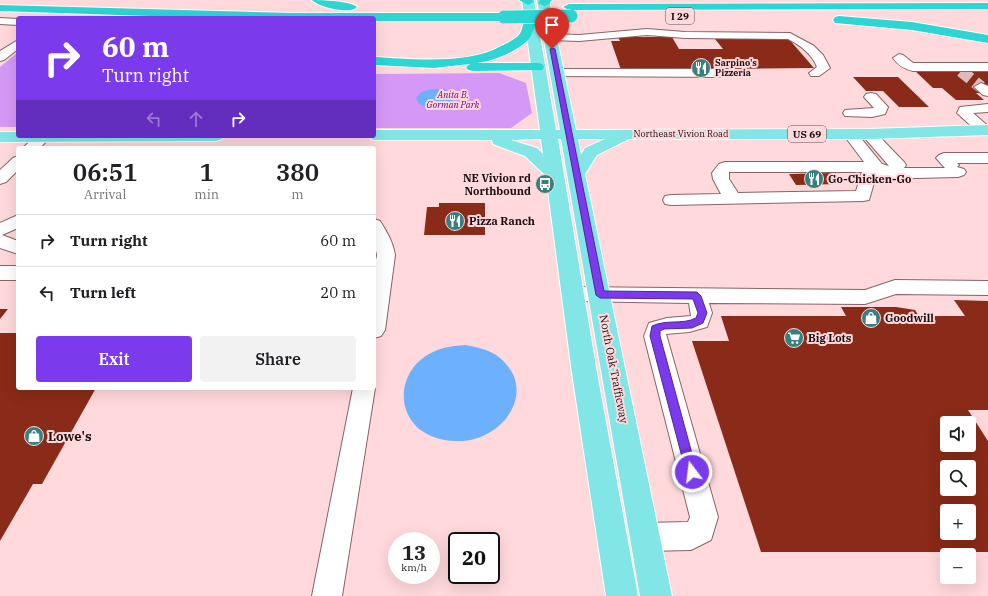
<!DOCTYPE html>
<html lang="en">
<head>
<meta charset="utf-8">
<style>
	:root { --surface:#fff; --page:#f2f2f2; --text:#202124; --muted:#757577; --line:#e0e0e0; --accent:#7c3aed }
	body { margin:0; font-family:"IBM Plex Serif",serif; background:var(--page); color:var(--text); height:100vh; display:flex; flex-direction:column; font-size:15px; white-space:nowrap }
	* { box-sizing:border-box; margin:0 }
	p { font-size:13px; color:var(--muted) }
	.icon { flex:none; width:22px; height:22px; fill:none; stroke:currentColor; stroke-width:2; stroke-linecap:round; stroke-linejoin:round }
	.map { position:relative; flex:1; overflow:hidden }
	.panel { position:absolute; left:16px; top:146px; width:360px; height:244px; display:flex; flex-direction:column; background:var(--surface); border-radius:4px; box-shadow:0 4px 16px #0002 }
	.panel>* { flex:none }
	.top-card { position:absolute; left:16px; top:16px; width:360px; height:122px; border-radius:4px; box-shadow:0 4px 16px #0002; background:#7c3aed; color:#fff; overflow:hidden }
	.buttons { position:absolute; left:940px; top:416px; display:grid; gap:8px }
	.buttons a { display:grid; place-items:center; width:36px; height:36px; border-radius:4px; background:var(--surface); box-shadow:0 4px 16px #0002; font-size:20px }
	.speed { position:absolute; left:388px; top:532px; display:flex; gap:8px; font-size:20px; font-weight:700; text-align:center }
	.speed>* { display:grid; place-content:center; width:52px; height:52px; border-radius:50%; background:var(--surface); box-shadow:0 4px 16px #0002; line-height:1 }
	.speed small { font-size:10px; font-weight:400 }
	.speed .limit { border:2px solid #111; border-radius:6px; background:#fff; color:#111 }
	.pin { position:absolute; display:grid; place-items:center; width:34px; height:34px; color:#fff; margin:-41px -17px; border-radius:50% 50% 50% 0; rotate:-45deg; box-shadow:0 0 4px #0007 }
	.pin .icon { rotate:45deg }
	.me { position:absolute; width:44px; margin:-22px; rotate:345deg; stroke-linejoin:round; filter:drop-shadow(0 0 3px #0008) }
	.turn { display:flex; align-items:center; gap:14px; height:84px; padding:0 20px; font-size:18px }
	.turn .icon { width:52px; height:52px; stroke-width:2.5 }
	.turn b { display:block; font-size:28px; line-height:34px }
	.lanes { display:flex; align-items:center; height:38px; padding:0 20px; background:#0003; justify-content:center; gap:20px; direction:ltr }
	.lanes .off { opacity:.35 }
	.eta { display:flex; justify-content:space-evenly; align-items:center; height:68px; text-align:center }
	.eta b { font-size:24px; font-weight:600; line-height:28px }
	.action { display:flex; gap:8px; margin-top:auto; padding:8px 20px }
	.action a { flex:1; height:46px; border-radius:4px; background:var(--accent); color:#fff; font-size:16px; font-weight:600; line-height:46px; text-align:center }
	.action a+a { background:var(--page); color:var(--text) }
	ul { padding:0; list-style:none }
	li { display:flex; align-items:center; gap:12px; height:52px; padding:0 20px; border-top:1px solid var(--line) }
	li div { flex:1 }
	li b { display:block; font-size:15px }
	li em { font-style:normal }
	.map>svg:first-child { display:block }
	.green { fill:#d598f6 }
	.water { fill:#6cb0fe }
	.building { fill:#8a2a18; fill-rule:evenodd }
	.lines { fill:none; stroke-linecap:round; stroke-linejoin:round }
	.minor-tunnel { stroke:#ddbbbd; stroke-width:12; stroke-dasharray:12 6; stroke-linecap:butt }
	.minor-casing { stroke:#8b6266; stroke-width:2 }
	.major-casing { stroke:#fff; stroke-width:2 }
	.highway-casing { stroke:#fff; stroke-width:2 }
	.minor { fill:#fff; fill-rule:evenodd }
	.major { fill:#81e6e5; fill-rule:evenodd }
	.highway { fill:#2dd6d3; fill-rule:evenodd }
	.highway-bridge-casing { stroke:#fff; stroke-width:14; stroke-linecap:butt }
	.highway-bridge { stroke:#2dd6d3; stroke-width:13 }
	.route { fill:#7c3aed; stroke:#51269a }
	.labels { text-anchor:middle; stroke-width:4; stroke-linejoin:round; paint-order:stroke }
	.far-poi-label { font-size:9px; font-weight:bold; fill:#1e0f10; stroke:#ffd9dc; text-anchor:start }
	.far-park-label { font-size:9px; font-style:italic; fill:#68008d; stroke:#ffd9dc }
	.far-street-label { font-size:9px; fill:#1e0f10; stroke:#ffd9dc }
	.shield { fill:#ffd9dc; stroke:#624c4d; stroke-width:1 }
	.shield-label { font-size:10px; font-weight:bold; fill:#1e0f10 }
	.poi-label { font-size:11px; font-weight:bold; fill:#1e0f10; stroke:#ffd9dc; text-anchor:start }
	.street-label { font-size:11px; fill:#1e0f10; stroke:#ffd9dc }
	.near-poi-label { font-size:13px; font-weight:bold; fill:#1e0f10; stroke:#ffd9dc; text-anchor:start }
</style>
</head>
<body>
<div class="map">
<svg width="988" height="596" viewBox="0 0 988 596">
	<rect width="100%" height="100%" fill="#ffd9dc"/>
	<path class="green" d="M 18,52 L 18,127 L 0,127 L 0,67 Z
		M 499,73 L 526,83 L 532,113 L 511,128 L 374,128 L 374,74 Z"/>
	<path class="water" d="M 432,89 L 444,89 L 452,93 L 454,99 C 447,110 430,109 419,104 L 416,98 L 421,92 Z
		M 465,345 C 476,347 487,349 496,355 C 542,388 503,443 456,441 C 442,441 430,437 419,429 C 393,406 402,366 433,352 C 443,347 454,346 465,345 Z"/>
	<path class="building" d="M 618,37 L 672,37 L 679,49 L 723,49 L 715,39 L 788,38 L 814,68 L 621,70 L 611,41 L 620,41 Z
		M 913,69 L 944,69 L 948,72 L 988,71 L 988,87 L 982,93 L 976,93 L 984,100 L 956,100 L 942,88 L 933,88 Z
		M 853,77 L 898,77 L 929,107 L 899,107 L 883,91 L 866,91 Z
		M 832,173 L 840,184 L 796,185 L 789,174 Z
		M 439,203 L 485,203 L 485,235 L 424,235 L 427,207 L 439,207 Z
		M 954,300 L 988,301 L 988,410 L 968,410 L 988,441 L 988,552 L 761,552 L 692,341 L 729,341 L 721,316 L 846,316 L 841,307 L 896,307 L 915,310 L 919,316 L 965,316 ZM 947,423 L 969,423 L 969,445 L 947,445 ZM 947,467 L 969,467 L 969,489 L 947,489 ZM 947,511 L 969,511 L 969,533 L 947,533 Z
		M 0,309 L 8,309 L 0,319 Z
		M 0,333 L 18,333 L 18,388 L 96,388 L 42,484 L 33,484 L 0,541 Z"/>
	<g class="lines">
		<path class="minor-tunnel" d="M 961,71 L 981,87"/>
		<defs>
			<path id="minor" d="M 0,18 L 18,19 L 18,25 L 0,24 Z
				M 647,29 L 685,32 L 790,33 L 814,46 L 823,55 L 830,68 L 819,76 L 811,76 L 809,73 L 817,67 C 812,54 800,45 788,39 L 685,38 L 647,35 L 579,41 L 550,40 L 544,37 L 550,34 L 579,35 Z
				M 18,40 L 18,49 L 4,60 L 0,61 L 0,51 Z
				M 899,54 L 903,55 L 913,63 L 988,63 L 988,71 L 913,71 C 904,69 898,65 893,58 Z
				M 557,69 L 728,69 L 734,73 L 728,77 L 553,76 L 551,73 L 553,70 Z
				M 981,83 L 988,86 L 988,96 L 983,95 L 974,87 Z
				M 871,93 L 876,94 L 888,107 L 885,114 L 872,117 L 845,116 L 843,113 L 845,110 L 874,108 L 864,97 L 866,94 Z
				M 988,104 L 988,112 L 973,113 L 988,126 L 988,133 L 979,133 L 957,113 L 960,107 Z
				M 850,130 L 855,131 L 882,164 L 889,166 L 864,137 L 862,134 L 864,131 L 874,131 L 904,162 L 906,165 L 904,168 L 945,168 L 936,158 L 939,155 L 944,153 L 988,153 L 988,163 L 957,163 L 959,165 L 957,167 L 964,169 L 966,172 L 964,175 L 958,177 L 875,179 L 869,200 L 863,201 L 671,205 L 665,204 L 663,200 L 665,196 L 671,195 L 721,194 L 713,179 L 712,173 L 719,164 L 725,162 L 864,162 L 843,134 L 845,131 ZM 729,172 L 862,172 L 856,191 L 738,193 L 729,179 Z
				M 35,136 L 50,137 L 40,148 L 23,148 Z
				M 18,156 L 18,170 L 6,182 L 0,184 L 0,170 L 13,158 Z
				M 18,215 L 18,228 L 2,235 L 18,241 L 18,254 L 0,248 L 0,223 Z
				M 374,219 L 380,221 C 387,232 393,242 395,255 L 385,330 L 381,336 L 374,338 L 374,270 L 377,255 L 374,242 Z
				M 0,266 L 18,266 L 18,280 L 0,280 Z
				M 895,280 L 988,281 L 988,295 L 896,294 L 865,304 L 709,303 L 712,313 L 707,327 L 689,332 L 666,334 L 718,517 L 711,540 L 691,550 L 645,551 L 635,547 L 631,537 L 635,527 L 645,523 L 688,522 L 690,517 L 644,336 L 649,323 L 667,318 L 691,316 L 689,303 L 572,301 L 565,299 L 562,294 L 565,289 L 572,287 L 865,290 Z
				M 374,385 L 375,388 L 342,596 L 312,596 L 353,388 L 374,388 Z"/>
			<path id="major" d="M 522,0 L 534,0 L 556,130 L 560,130 L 537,0 L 549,0 L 576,130 L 869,129 L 988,125 L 988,135 L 869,139 L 629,139 L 597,155 L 585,174 L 672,596 L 640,596 L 561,139 L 558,139 L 597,373 L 638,596 L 606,596 L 572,373 L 546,176 L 525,156 L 493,144 L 492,140 L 374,140 L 367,136 L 374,136 L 374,130 L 540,130 ZM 541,139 L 543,154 L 537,148 L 511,140 ZM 578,139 L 605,139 L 585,148 L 581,155 Z
				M 0,132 L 18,132 L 18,136 L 224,136 L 222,139 L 216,141 L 0,142 Z"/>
			<path id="highway" d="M 312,0 C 321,0 352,1 357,7 C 351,15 318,7 312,0 Z
				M 519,0 L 532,0 L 534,2 L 528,5 Z
				M 540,0 L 552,0 L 548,5 L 544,6 L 538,3 Z
				M 988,3 L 988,9 L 569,10 L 563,7 L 569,4 Z
				M 0,5 L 292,13 L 504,13 L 510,17 L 504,21 L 374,21 L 374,18 L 210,18 L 0,11 Z
				M 839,16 L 912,22 L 988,35 L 988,43 L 912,30 L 835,23 L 833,20 L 835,17 Z
				M 530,18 L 536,22 C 534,27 532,36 528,40 C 516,52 494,61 477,63 L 537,63 L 542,64 L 544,67 L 542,70 L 473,71 L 468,70 L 466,67 L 470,64 L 434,68 L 374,65 L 374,57 C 411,59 468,65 501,46 C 506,44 515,39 519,35 C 524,29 521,21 530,18 Z"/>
		</defs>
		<use href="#minor" class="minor-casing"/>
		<use href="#major" class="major-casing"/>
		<use href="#highway" class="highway-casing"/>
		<use href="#minor" class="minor"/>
		<use href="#major" class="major"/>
		<use href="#highway" class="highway"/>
		<defs>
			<path id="highway-bridge" d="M 504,17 L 571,16"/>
		</defs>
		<use href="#highway-bridge" class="highway-bridge-casing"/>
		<use href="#highway-bridge" class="highway-bridge"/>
	</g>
	<path class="route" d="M 552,48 L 555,49 L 604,291 L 697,292 L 701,296 L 707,313 L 703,323 L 692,328 L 664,329 L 660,331 L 660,336 L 697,472 L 696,476 L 692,478 L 687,476 L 686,472 L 650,336 L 652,326 C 667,319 682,325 696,318 L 698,313 L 693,299 L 600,298 L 596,295 L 550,49 Z"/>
	<defs>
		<symbol id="restaurant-disc" viewBox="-11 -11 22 22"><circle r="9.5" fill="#38807e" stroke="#ffd9dc"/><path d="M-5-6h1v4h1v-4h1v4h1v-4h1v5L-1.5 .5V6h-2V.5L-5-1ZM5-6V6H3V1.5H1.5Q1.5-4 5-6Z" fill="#fff"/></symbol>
		<symbol id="bus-disc" viewBox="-11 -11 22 22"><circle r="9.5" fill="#38807e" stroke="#ffd9dc"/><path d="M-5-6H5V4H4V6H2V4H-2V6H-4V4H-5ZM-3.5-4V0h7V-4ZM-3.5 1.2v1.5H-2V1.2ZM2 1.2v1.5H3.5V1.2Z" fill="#fff"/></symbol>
		<symbol id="shop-disc" viewBox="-11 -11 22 22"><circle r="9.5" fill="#38807e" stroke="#ffd9dc"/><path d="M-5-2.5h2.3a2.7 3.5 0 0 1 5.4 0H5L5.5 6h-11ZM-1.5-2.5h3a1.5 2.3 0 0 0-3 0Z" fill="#fff"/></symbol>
		<symbol id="supermarket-disc" viewBox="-11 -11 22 22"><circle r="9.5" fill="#38807e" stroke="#ffd9dc"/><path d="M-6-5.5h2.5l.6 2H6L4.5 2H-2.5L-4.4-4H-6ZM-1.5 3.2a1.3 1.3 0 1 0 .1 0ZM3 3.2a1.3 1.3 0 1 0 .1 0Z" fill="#fff"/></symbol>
	</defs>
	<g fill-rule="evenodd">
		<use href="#restaurant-disc" x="690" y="57" width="22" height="22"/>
		<use href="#restaurant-disc" x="803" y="168" width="22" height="22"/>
		<use href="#bus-disc" x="534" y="173" width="22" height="22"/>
		<use href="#restaurant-disc" x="444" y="210" width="22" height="22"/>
		<use href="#shop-disc" x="860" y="307" width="22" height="22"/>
		<use href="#supermarket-disc" x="783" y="327" width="22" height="22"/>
		<use href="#shop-disc" x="23" y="425" width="22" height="22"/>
	</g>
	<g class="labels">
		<g class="far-poi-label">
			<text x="715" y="66">Sarpino's<tspan x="715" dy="10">Pizzeria</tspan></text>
		</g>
		<g class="far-park-label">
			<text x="453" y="98">Anita B.<tspan x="453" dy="10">Gorman Park</tspan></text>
		</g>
		<g class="far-street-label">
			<text x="681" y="137">Northeast Vivion Road</text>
		</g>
		<g class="shield">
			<rect x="666" y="8" width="28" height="16" rx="3"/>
			<rect x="788" y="126" width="38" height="16" rx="3"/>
		</g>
		<g class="shield-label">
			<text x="680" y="20">I 29</text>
			<text x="807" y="138">US 69</text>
		</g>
		<g class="poi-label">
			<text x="531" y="182" text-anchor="end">NE Vivion rd<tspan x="531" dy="13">Northbound</tspan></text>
			<text x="828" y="183">Go-Chicken-Go</text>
			<text x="469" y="225">Pizza Ranch</text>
			<text x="885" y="322">Goodwill</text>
			<text x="808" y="342">Big Lots</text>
		</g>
		<g class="street-label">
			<text transform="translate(614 369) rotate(79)" y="4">North Oak Trafficway</text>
		</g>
		<g class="near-poi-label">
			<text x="48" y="441">Lowe's</text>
		</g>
	</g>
</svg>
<div class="buttons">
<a><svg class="icon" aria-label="sound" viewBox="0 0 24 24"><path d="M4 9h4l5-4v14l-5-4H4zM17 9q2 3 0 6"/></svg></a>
<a><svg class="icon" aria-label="search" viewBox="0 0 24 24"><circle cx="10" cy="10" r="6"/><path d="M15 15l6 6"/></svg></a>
<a>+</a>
<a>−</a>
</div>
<div class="speed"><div>13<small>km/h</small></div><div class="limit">20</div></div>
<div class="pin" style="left:552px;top:49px;background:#d93025"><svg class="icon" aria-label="arrive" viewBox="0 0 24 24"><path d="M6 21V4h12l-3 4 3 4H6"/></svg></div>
<svg class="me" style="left:692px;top:472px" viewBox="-20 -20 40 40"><circle r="17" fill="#7c3aed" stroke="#fff" stroke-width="3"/><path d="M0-11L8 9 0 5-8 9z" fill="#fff"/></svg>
<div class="top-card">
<div class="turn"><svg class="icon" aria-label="right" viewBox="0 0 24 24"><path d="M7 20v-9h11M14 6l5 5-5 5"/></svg><div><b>60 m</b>Turn right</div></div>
<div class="lanes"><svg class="icon off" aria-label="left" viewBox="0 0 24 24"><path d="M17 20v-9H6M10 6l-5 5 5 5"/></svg><svg class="icon off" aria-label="ahead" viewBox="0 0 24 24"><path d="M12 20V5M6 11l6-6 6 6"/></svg><svg class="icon" aria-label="right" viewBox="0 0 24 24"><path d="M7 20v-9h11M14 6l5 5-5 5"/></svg></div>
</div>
<section class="panel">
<div class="eta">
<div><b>06:51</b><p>Arrival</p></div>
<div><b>1</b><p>min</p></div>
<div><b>380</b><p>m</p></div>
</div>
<ul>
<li><svg class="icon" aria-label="right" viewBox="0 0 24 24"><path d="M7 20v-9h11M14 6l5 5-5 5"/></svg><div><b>Turn right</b></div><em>60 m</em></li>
<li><svg class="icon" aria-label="left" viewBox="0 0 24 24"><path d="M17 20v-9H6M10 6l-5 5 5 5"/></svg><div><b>Turn left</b></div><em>20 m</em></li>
</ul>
<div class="action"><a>Exit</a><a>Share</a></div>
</section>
</div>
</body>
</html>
